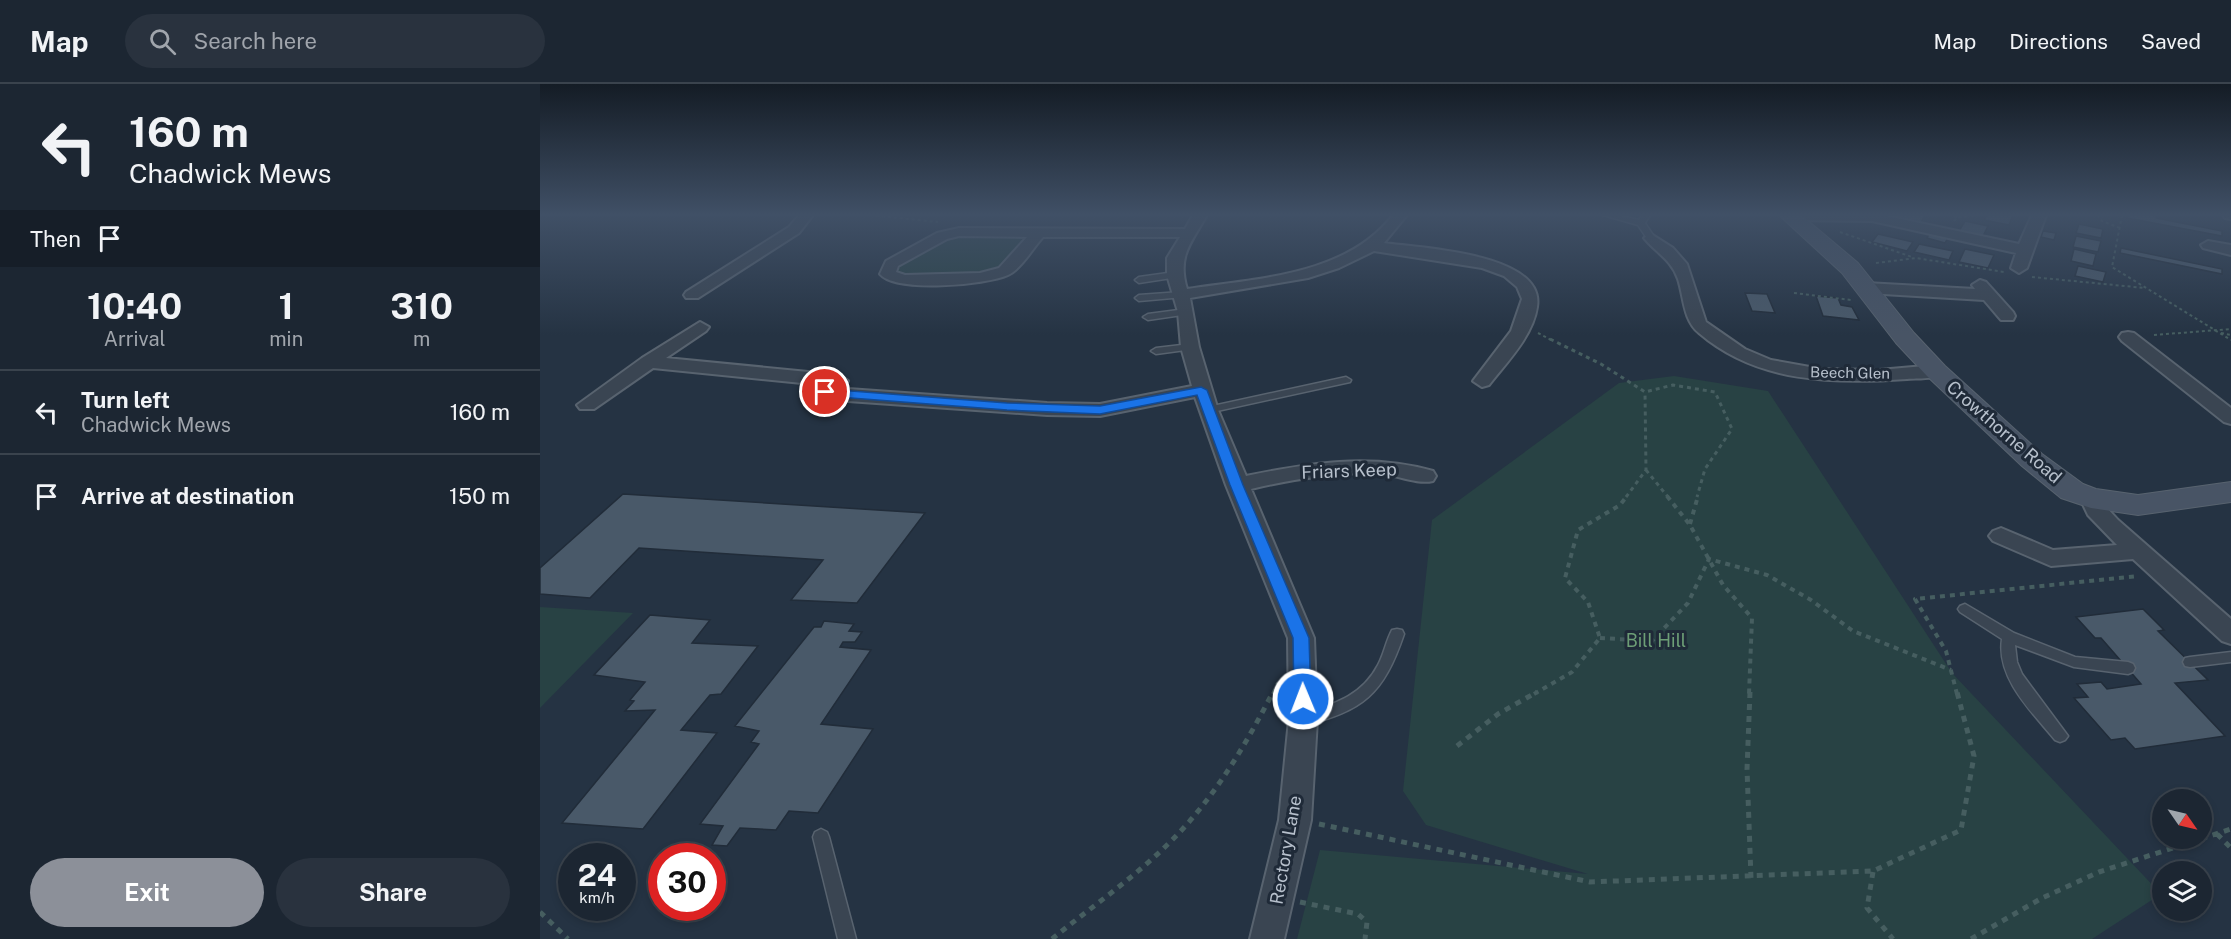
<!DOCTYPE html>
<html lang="en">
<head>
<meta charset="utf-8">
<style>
	:root { --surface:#1c2632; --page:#29323e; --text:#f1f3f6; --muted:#a0a5ac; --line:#3a434d; --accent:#8c9099 }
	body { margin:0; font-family:"Public Sans",sans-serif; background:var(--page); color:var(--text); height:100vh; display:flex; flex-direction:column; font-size:22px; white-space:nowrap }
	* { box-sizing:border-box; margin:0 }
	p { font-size:20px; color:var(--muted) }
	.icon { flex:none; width:33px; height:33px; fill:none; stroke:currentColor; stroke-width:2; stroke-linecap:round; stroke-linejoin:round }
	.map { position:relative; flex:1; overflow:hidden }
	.sheet { display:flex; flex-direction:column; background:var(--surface); width:540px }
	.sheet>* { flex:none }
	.hud { background:#1c2632; color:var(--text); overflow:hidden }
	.needle { width:39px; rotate:124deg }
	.tools { position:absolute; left:1612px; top:705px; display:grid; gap:12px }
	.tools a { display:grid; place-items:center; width:60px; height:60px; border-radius:50%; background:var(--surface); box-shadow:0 3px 9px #0003,0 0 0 2px var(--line); font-size:30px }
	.speed { position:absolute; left:18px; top:759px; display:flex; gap:12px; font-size:30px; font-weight:700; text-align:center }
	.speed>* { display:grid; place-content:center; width:78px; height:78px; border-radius:50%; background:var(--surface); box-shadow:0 3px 9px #0003,0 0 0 2px var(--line); line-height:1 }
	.speed small { font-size:15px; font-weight:400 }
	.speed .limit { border:9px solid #d22; background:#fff; color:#111 }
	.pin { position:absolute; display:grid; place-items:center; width:51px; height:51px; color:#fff; margin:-26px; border:3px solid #fff; border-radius:50%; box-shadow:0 2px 6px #0007 }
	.me { position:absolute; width:66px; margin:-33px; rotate:359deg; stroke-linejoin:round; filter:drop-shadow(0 0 4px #0008) }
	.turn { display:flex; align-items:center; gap:21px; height:126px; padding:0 30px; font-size:27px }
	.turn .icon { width:78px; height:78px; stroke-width:2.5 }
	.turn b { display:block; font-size:42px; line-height:51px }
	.then { display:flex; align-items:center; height:57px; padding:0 30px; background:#0003; gap:12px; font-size:22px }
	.eta { display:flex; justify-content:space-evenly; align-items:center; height:102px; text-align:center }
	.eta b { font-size:36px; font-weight:700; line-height:42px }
	.button { display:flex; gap:12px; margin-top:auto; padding:12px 30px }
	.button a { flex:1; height:69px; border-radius:36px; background:var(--accent); color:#fff; font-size:24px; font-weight:700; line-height:69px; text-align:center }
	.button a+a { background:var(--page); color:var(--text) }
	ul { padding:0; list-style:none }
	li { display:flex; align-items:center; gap:18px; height:84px; padding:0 30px; border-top:2px solid var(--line) }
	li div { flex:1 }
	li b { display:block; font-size:22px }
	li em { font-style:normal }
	header { display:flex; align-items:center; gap:36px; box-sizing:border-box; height:84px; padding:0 30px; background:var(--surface); border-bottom:2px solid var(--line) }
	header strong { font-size:28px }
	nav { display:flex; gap:33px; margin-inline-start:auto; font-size:21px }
	.search { width:420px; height:54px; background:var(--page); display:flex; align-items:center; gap:15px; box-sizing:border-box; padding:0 21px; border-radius:33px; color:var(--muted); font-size:22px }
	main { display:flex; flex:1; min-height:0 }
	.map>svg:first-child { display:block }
	.green { fill:#284244 }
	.building { fill:#495969; stroke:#212c39; stroke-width:1.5 }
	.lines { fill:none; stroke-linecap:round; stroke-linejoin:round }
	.lane-casing { stroke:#58636f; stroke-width:3 }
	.street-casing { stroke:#58636f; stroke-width:4 }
	.secondary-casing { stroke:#58636f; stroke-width:2 }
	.path-far3 { stroke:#465e60; stroke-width:2; stroke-dasharray:3 3; stroke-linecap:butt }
	.path-far2 { stroke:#465e60; stroke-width:3; stroke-dasharray:4 4; stroke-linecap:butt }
	.path-far1 { stroke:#465e60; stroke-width:4; stroke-dasharray:5 5; stroke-linecap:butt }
	.path { stroke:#465e60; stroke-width:5; stroke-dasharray:6 6; stroke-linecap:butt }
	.lane { fill:#3a4552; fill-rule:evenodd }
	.street { fill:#3a4552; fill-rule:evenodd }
	.secondary { fill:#485465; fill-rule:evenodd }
	.route { fill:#1a73e8; stroke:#114b97; stroke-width:1.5 }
	.labels { text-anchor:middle; stroke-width:6; stroke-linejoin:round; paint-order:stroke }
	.far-street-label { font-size:15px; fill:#b7c0cc; stroke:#1f2a38 }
	.street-label { font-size:18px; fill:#b7c0cc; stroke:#1f2a38 }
	.park-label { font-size:18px; fill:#6d9e76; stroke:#1f2a38 }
</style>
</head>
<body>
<header>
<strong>Map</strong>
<div class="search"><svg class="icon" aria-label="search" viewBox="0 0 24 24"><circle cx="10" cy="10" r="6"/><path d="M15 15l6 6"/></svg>Search here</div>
<nav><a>Map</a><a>Directions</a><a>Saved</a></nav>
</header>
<main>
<section class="sheet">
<div class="hud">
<div class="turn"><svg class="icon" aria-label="left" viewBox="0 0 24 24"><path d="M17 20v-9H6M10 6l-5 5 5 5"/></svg><div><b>160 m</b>Chadwick Mews</div></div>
<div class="then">Then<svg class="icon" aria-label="arrive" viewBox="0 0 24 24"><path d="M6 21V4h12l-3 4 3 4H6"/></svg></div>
</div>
<div class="eta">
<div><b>10:40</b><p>Arrival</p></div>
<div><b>1</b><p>min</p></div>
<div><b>310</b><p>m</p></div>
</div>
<ul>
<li><svg class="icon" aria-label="left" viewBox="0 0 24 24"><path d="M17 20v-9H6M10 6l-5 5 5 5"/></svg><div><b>Turn left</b><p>Chadwick Mews</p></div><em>160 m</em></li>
<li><svg class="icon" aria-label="arrive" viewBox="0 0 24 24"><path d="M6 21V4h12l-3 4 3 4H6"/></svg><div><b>Arrive at destination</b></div><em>150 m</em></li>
</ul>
<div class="button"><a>Exit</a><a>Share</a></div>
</section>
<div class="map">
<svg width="1691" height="855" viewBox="0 0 1691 855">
	<rect width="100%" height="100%" fill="#253343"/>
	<path class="green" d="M 417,151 L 477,152 L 483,157 C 469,204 401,193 363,195 L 352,185 L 402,156 Z
		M 1134,292 L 1228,307 L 1412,589 L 1621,810 L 1552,855 L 757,855 L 780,766 L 1048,790 L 886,741 L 863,707 L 892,436 L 1079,299 Z
		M 0,523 L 93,529 L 0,624 Z"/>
	<path class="building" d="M 1359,131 L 1385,131 L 1381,138 L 1357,133 Z
		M 1447,131 L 1473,131 L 1469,141 L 1444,136 Z
		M 1588,131 L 1617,131 L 1616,134 L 1682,147 L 1682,152 L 1587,134 Z
		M 1425,137 L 1448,142 L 1443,152 L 1419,147 Z
		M 1539,140 L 1563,145 L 1561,154 L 1536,149 Z
		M 1503,147 L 1516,149 L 1514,156 L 1501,153 Z
		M 1338,150 L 1373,158 L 1367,167 L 1332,158 Z
		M 1389,150 L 1408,154 L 1405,159 L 1387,154 Z
		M 1536,152 L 1561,157 L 1558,168 L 1533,163 Z
		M 1379,160 L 1413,167 L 1409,176 L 1374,168 Z
		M 1581,164 L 1682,185 L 1682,190 L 1580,169 Z
		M 1425,165 L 1454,171 L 1448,184 L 1419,178 Z
		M 1534,165 L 1556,170 L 1553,182 L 1531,177 Z
		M 1538,182 L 1566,188 L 1563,198 L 1535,192 Z
		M 1205,209 L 1227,210 L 1235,229 L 1212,227 Z
		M 1276,212 L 1298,214 L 1301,221 L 1312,223 L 1319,236 L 1283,232 Z
		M 83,410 L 385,429 L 317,519 L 251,516 L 283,476 L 99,464 L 50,514 L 0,510 L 0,484 Z
		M 1603,525 L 1624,546 L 1618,547 L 1668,596 L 1635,599 L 1685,652 L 1595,665 L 1585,654 L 1571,656 L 1534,614 L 1548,613 L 1537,600 L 1561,598 L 1567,605 L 1601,600 L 1561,554 L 1555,554 L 1536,533 Z
		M 110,531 L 170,536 L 152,559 L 218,562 L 181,610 L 170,611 L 141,646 L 177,649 L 103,745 L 22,739 L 115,626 L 85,627 L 94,617 L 90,616 L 105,598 L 54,591 Z
		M 284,537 L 314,540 L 309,547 L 322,548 L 315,558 L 303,558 L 300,563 L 331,566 L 281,640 L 333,645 L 278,729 L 249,727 L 236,746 L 200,744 L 187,762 L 172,761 L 183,742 L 160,740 L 219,660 L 211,658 L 219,647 L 195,642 L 274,543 L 281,543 Z"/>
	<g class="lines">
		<defs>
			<path id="lane" d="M 1063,131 L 1076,131 L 1099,136 L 1102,131 L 1110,131 L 1105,139 L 1115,154 L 1108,156 L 1098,141 Z
				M 635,188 L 638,189 L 638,193 L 599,199 L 595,196 L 599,193 Z
				M 641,208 L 644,209 L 644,213 L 599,217 L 595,214 L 599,211 Z
				M 646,225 L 650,228 L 649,230 L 608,236 L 603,233 L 608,230 Z
				M 650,260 L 655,263 L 653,265 L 616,270 L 611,267 L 616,264 Z
				M 806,293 L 811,296 L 810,298 L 668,329 L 663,326 L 668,323 Z
				M 1425,520 L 1474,549 L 1535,573 L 1588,578 L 1593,580 L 1595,584 L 1593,588 L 1588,590 L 1534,583 L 1475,561 L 1477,578 L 1482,590 L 1528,652 L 1525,656 L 1520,658 L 1515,656 C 1492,628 1456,594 1462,555 L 1420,528 L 1418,525 L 1420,522 Z
				M 857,545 L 862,546 L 864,550 C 843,611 824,626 763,642 L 758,640 L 755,636 L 758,632 C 790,621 821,614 838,581 C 844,570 846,557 852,546 Z
				M 1691,568 L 1691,578 L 1650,583 L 1645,582 L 1643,578 L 1645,574 L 1650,573 Z
				M 281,745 L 287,748 L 289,753 L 316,855 L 298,855 L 273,753 L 275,748 Z"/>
			<path id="street" d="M 259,131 L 273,131 L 259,149 L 158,214 L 146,214 L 144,211 L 146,208 L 249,143 Z
				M 653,131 L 667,131 C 651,159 637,172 647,205 C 718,194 806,192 853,131 L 867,131 L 844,159 C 879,164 1006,169 997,223 C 993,252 966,279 949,301 L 942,303 L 933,297 L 971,247 L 982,215 L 977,203 L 964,192 L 942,184 L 834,167 L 799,184 L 768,194 L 650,214 L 659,263 L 678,326 L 706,392 C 769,379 830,369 893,387 L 896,392 L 893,397 C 876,401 855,390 837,389 C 794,388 753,395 711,405 L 774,554 L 777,636 L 771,736 L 744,855 L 710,855 L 739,736 L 749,636 L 748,554 L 686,401 L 655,313 L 560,332 L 507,331 L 308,317 L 278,312 L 275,308 L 282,301 L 113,284 L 54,325 L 40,325 L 37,321 L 102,274 L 160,238 L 169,243 L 166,247 L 126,274 L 299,291 L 308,297 L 301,304 L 308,305 L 507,319 L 560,320 L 652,302 L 641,263 L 638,228 L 627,191 L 627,174 L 640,153 L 503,153 C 493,164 481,185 468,191 C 446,201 356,209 340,190 L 346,177 L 397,149 L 419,144 L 645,145 ZM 419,152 L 487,153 L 459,184 L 440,189 L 365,191 L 356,188 L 358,182 L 407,155 Z
				M 1245,131 L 1342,131 L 1479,160 L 1492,131 L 1506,131 L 1487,184 L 1479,189 L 1471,184 L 1476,169 L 1332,137 L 1251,136 L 1246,135 Z
				M 1683,131 L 1691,131 L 1691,135 L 1685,134 Z
				M 1111,150 L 1133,164 L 1147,180 L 1166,238 L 1205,265 L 1231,276 L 1281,285 L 1339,286 L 1396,281 L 1405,287 C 1399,296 1377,294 1367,295 C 1294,300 1217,299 1159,249 C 1143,236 1144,213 1138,195 C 1131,175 1116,169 1104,154 Z
				M 1668,157 L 1691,161 L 1691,171 L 1663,164 L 1661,161 Z
				M 1440,196 L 1446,198 L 1473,228 L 1475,232 L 1473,236 L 1461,236 L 1444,216 L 1326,209 L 1318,204 L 1326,199 L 1435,205 L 1432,201 Z
				M 1588,248 L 1594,249 L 1691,324 L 1691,340 L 1684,338 L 1582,257 L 1579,253 L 1582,249 Z
				M 1551,407 L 1559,409 L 1566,423 L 1578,436 L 1691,535 L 1691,560 L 1682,557 L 1593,475 L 1511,482 L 1453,457 L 1449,452 L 1453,447 L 1461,444 L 1513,466 L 1577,461 L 1548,431 L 1540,414 L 1543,409 Z"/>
			<path id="secondary" d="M 1239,131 L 1261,131 L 1318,179 L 1374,249 L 1405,282 L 1502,370 L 1543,400 L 1556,405 L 1598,411 L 1691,398 L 1691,418 L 1598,431 L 1551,424 L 1521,414 L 1482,382 L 1387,292 L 1356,259 L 1302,189 Z"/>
		</defs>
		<use href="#lane" class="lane-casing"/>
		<use href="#street" class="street-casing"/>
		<use href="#secondary" class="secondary-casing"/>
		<path class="path-far3" d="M 330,131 L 398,138
			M 1408,131 L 1417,133
			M 1557,131 L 1562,137 L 1580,144
			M 1582,131 L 1572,183 L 1691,256
			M 1414,137 L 1418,133 L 1440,131
			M 1300,148 L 1372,173
			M 1336,179 L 1376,174 L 1464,188
			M 1492,193 L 1605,204
			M 1254,209 L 1311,216
			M 998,249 L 1013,257
			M 1681,249 L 1691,251
			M 1614,251 L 1691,245"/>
		<path class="path-far2" d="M 1010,255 L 1061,280 L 1105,308 L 1133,301 L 1175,308 L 1192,345 L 1165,385 L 1157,413
			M 1106,386 L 1128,413
			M 1086,413 L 1106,386 L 1105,308"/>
		<path class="path-far1" d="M 1127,412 L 1150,441 L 1183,501 L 1212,534 L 1209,610
			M 1150,440 L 1158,412
			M 1060,554 L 1112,557 L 1148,519 L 1169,475 L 1227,491 L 1271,516 L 1313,547 L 1411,586
			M 733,610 L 738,599
			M 994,610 L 1032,588 L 1060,554 L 1048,518 L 1025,494 L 1038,446 L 1080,421 L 1087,412
			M 1417,610 L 1406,567 L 1375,515 L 1598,492"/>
		<path class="path" d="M 1210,608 L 1207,685 L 1211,794
			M 917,662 L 958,630 L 997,608
			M 779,740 L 1050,798 L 1333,787 L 1421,746 L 1434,672 L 1417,608
			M 1677,750 L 1691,764
			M 1333,788 L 1327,824 L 1353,855
			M 760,818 L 818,830 L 827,838 L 825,855
			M 0,828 L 28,855
			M 512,855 C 550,824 591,796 626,762 C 672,718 704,664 733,608
			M 1431,855 L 1502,814 L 1559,788 L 1691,745"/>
		<use href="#lane" class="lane"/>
		<use href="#street" class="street"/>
		<use href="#secondary" class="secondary"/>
	</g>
	<linearGradient id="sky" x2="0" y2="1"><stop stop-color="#141c25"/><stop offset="0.52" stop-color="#405066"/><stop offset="1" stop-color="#405066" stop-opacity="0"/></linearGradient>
	<rect width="1691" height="251" fill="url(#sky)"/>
	<path class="route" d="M 661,303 L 667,306 L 703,401 L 769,554 L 771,615 L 769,620 L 757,620 L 754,615 L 753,554 L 690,401 L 657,311 L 560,330 L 467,326 L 285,312 L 280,308 L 285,305 L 467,319 L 560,322 Z"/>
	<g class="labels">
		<g class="far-street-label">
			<text transform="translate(1310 289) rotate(1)" y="5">Beech Glen</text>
		</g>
		<g class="street-label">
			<text transform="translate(1464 348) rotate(41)" y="6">Crowthorne Road</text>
			<text transform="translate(809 387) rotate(-2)" y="6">Friars Keep</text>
			<text transform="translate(746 766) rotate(-80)" y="6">Rectory Lane</text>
		</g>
		<g class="park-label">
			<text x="1116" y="563">Bill Hill</text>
		</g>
	</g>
</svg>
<div class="tools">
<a><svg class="needle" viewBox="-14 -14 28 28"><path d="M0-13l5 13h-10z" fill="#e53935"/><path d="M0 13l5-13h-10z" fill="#a0a5ac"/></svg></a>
<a><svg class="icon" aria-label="layers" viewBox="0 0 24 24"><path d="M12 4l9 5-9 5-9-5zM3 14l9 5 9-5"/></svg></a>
</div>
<div class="speed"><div>24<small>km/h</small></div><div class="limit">30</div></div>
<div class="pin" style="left:285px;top:308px;background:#d93025"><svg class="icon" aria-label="arrive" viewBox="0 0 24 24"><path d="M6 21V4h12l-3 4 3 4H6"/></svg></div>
<svg class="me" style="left:763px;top:615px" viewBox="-20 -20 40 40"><circle r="17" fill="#1a73e8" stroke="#fff" stroke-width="3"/><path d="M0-11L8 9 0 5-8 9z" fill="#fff"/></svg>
</div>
</main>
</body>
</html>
